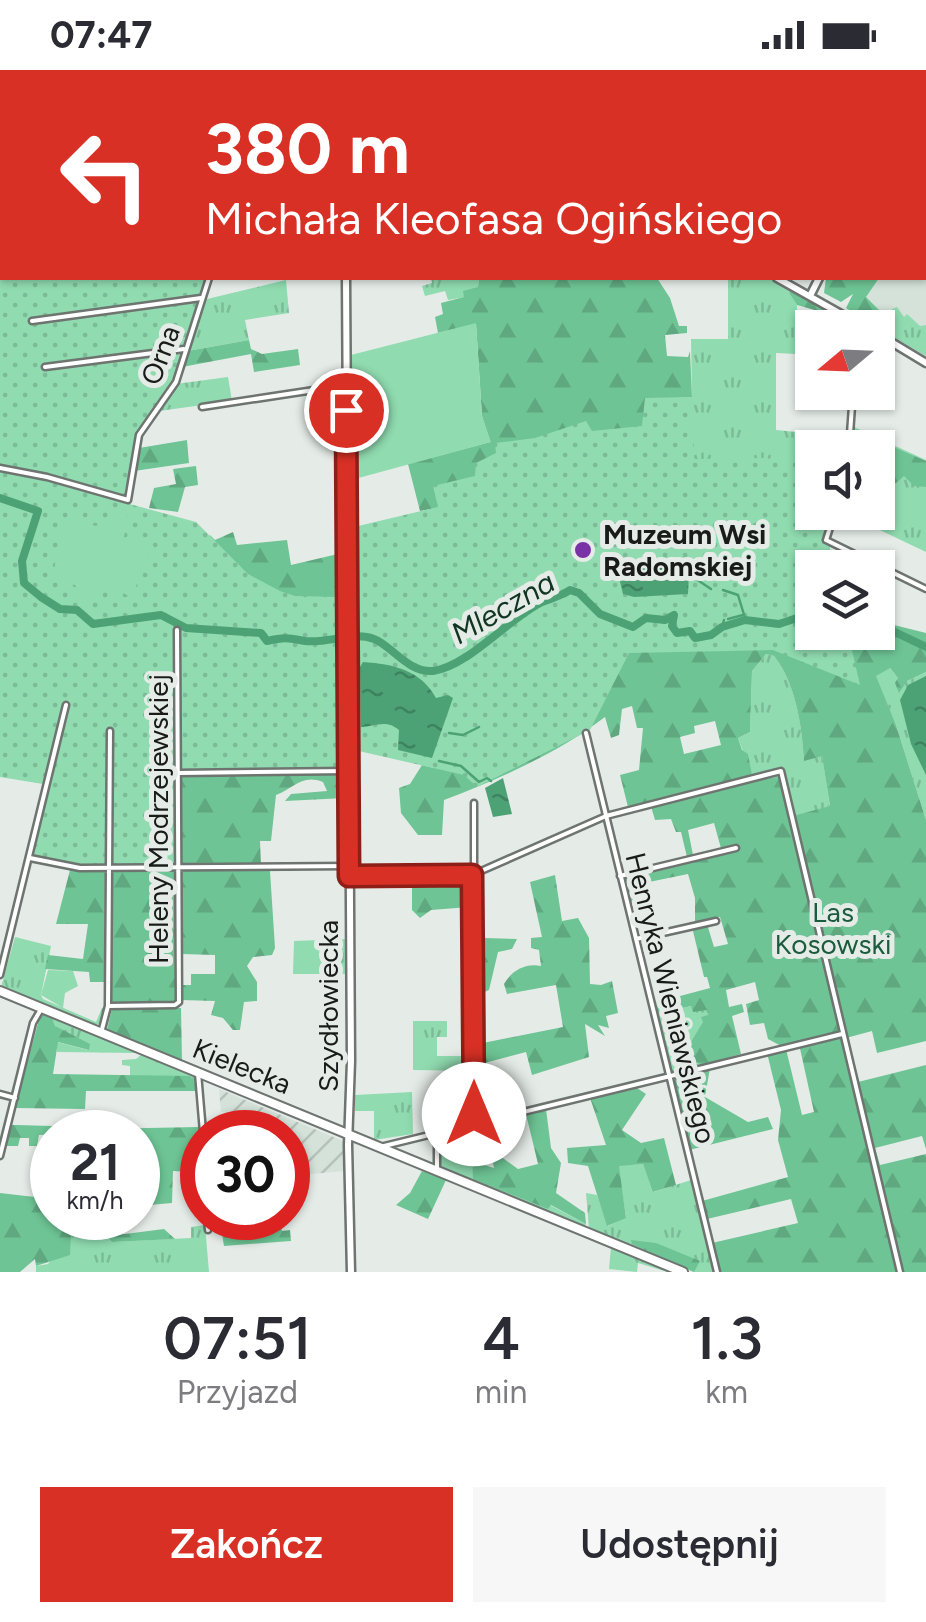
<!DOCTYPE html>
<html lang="pl">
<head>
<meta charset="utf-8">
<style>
	:root { --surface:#fff; --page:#f7f7f7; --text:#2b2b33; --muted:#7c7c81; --accent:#d93025 }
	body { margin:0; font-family:Figtree,sans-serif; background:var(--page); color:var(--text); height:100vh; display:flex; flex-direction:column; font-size:38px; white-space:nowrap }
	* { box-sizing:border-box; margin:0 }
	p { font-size:32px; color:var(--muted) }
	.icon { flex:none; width:55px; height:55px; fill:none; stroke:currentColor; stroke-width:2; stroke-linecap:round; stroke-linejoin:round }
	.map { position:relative; height:1202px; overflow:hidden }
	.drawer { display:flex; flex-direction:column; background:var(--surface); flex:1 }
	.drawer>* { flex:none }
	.hud { position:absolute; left:0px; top:0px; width:928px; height:210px; box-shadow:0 2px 8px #0004; background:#d93025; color:#fff; overflow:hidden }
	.needle { width:65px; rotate:251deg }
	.controls { position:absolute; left:795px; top:240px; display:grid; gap:20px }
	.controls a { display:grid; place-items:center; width:100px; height:100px; border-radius:0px; background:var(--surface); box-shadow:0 2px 8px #0004; font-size:50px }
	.speed { position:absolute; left:30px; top:1040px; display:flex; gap:20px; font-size:50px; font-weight:700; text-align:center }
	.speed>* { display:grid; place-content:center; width:130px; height:130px; border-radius:50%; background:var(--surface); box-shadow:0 2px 8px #0004; line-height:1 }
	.speed small { font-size:25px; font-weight:400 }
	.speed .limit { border:15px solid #d22; background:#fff; color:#111 }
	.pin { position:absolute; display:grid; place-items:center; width:85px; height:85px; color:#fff; margin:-42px; border:5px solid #fff; border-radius:50%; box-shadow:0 2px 10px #0007 }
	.me { position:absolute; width:110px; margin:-55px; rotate:0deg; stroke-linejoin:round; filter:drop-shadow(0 0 8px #0008) }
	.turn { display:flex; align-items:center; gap:35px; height:210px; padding:0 40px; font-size:45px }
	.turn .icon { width:130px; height:130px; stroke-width:2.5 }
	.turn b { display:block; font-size:70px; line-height:85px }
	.eta { display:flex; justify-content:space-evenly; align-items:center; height:170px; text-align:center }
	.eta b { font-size:60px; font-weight:600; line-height:70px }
	.action { display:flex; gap:20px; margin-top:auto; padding:20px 40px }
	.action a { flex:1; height:115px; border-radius:0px; background:var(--accent); color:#fff; font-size:40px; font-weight:600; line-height:115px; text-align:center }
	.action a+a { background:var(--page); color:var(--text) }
	.status { display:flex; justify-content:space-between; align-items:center; height:70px; padding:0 50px; background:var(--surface); direction:ltr }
	.status svg { height:28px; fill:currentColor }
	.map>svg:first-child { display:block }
	.built { fill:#d4e2d9 }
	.industrial { fill:url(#industrial-furrows) }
	.grass { fill:url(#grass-tufts) }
	.forest { fill:url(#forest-firs); fill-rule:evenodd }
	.park { fill:url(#park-dots) }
	.garden { fill:#90dbb0 }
	.water { fill:url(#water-ripples) }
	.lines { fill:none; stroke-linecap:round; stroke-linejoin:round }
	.stream { stroke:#4ca275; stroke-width:2.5 }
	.river { stroke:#4ca275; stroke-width:8 }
	.minor-casing { stroke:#6e7470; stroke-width:9 }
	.tertiary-casing { stroke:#6e7470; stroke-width:11 }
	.secondary-casing { stroke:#6e7470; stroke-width:12 }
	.minor { stroke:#fff; stroke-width:4 }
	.tertiary { stroke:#fff; stroke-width:6 }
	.secondary { stroke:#fff; stroke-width:8 }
	.route-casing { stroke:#8d1f18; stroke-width:25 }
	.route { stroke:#d93025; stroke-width:18 }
	.poi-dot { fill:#7933a7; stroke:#e5ece7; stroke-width:4 }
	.labels { text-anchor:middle; stroke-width:10; stroke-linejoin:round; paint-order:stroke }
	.street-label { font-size:28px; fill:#191b1a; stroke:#e5ece7 }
	.poi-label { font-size:28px; font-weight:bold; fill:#191b1a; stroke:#e5ece7; text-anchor:start }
	.park-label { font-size:28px; fill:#1b5c3d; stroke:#e5ece7 }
	.water-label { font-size:30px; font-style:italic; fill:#103623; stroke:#e5ece7 }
</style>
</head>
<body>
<div class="status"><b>07:47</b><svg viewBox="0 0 49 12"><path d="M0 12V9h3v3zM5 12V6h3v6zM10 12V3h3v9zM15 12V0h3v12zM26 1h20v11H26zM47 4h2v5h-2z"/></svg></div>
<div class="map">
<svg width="926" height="1202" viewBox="0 0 926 1202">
	<defs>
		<pattern id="industrial-furrows" width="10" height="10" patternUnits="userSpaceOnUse" patternTransform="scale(2.5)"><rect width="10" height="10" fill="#d4e2d9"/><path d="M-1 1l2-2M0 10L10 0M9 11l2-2" fill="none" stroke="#b5c1ba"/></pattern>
		<pattern id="grass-tufts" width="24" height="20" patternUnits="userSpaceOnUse" patternTransform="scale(2.5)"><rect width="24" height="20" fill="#90dbb0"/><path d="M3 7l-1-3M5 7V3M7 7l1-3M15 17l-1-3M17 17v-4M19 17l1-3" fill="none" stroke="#7cbb97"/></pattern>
		<pattern id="forest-firs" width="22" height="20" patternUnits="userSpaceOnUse" patternTransform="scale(2.5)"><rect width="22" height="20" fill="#6ec495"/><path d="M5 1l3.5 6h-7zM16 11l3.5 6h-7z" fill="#5fa880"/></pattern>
		<pattern id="park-dots" width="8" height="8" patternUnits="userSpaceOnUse" patternTransform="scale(2.5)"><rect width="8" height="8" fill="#90dbb0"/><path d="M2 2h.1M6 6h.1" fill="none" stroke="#7cbb97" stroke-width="1.8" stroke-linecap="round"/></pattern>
		<pattern id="water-ripples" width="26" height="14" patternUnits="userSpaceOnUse" patternTransform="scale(2.5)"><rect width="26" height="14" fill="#4ca275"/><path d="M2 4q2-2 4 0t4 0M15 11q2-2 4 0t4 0" fill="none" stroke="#3e835f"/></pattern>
	</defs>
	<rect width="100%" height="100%" fill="#e5ece7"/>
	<path class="built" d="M 926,96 L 926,286 L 846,238 L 863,208 L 925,208 Z"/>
	<path class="industrial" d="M 219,1019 L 343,1071 L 345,1101 L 288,1106 L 288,1062 L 239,1062 L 237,1041 L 221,1042 Z"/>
	<path class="grass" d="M 431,208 L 479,208 L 478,217 L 465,227 L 448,230 L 445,221 L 425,226 L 422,216 L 432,213 Z
		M 728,208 L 772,208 L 791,217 L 789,223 L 797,235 L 796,284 L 776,283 L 776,360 L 848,367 L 846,377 L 812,378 L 812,395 L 633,463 L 692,326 L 691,269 L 728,269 Z
		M 286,210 L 289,243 L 245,250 L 249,270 L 188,281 L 203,230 Z
		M 897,237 L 904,247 L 907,244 L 920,256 L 926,255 L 926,286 L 873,255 C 884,251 886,240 897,237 Z
		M 228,307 L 232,331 L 159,341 L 176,314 Z
		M 854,357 L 926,390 L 926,482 L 844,443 L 878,442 L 878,378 L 852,377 Z
		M 766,584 L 774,586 C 796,614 802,655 804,690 L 822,685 L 830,737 L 797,769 L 793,766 L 778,707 L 763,709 L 752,705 L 738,668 L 750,662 L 752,601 Z
		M 889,597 L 898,608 L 907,611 L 926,602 L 926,750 L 896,655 L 875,606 Z
		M 15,867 L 51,876 L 41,925 L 43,929 L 96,952 L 102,938 L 105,940 L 102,953 L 94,955 L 1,917 Z
		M 346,869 L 346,904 L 293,904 L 294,871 Z
		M 691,936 L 707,939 L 708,945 L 683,985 L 701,995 L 672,1002 L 657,944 Z
		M 52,947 L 136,982 L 137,983 L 57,982 L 57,972 L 88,980 L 55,956 Z
		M 413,951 L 447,951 L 447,967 L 437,967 L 437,986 L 413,986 Z
		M 141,985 L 195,1005 L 198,1016 L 189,1006 L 130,1006 L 130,996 L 122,995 L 122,990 L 136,989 Z
		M 412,1022 L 413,1064 L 374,1070 L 374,1041 L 355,1041 L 355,1025 Z
		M 467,1060 L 472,1080 L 470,1093 L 586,1154 L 584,1157 L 441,1098 L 440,1067 Z
		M 643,1094 L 654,1122 L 694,1109 L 716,1202 L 694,1202 L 589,1159 L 586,1123 L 597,1125 L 608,1156 L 626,1147 L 618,1095 Z
		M 205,1155 L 209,1202 L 36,1202 L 36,1196 L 48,1194 L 71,1163 L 105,1165 L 112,1172 L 191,1168 L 191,1157 Z
		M 611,1177 L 668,1200 L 668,1202 L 638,1193 L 637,1202 L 609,1199 Z"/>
	<path class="forest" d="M 479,208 L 657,208 L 670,228 L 679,256 L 687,256 L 687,263 L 665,265 L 667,286 L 688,287 L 690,281 L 692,327 L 664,329 L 667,338 L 535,435 L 447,436 L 420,441 L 408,394 L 490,372 L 482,346 L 476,254 L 438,263 L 435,247 L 443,244 L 441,233 L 464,227 L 463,221 L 478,217 Z
		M 826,208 L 879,208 L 866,227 L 880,241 L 872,254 L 846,238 L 853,224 L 841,232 L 824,223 Z
		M 791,219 L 842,247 L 845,257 L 818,257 L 818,241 L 797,235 L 789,223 Z
		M 249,270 L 251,279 L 262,284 L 298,279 L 300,295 L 254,302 L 251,284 L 182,297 L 188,281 Z
		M 865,365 L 926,391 L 926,417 L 914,416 L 904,406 L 896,413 L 888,413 L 882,407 L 884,398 L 878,391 L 878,378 L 870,377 Z
		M 187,370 L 189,393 L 134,401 L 139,378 Z
		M 196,396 L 198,415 L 185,417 L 178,442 L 149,438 L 154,418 L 176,414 L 173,399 Z
		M 233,462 L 237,475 L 287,470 L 291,495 L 342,483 L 343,573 L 207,550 L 210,465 L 215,470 Z
		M 802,481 L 812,562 L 878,562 L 878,551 L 926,563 L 926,602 L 907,611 L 899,623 L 895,613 L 898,608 L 890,598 L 876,606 L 896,655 L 926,750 L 926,971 L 877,983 L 872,961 L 846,968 L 858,1012 L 926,995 L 926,1079 L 922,1066 L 875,1078 L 880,1095 L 926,1084 L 926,1202 L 719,1202 L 712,1173 L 798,1153 L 791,1129 L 707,1149 L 702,1131 L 788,1107 L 778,1070 L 781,1040 L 767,983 L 786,979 L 802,1045 L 814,1042 L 799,974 L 783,977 L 768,969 L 764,953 L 750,955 L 746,934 L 759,930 L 755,912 L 726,920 L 729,937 L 742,934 L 744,942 L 732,946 L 741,984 L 701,995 L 683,985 L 703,952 L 701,947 L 708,945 L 707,940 L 693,942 L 691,936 L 657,944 L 654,933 L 710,918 L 707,907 L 704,907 L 692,857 L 707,854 L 714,877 L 728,874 L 720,847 L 695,854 L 695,828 L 688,804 L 649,812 L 652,828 L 630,835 L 623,807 L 722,782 L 714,753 L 688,760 L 693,785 L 687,787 L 681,762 L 676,762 L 671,749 L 655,750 L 651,736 L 673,731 L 673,728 L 628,737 L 620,705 L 639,700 L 643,658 L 637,658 L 632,636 L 622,639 L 619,665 L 611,668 L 605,647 C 558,683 499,709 444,730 L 442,765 L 418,765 L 401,743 L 399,718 L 410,714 L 422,695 L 434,698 L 451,653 ZM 766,584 L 774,586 C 796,614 802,656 804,691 L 822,686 L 830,736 L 793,746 L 796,768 L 778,707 L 763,709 L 752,705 L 748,684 L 742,680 L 738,668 L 750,662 L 752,601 ZM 715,651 L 721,675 L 684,684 L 680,667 L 695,663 L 694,656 Z
		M 344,703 L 345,728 L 285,731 L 291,724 L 327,721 L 323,712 C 301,704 295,718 276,725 L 271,771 L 260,771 L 261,795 L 180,797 L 179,705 Z
		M 262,798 L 270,801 L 275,878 L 272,885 L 253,887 L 247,896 L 257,912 L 257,931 L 244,932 L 240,960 L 233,960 L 223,948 L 211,945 L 215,931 L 181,930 L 181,915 L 191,915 L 191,904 L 215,904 L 215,885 L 182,884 L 180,800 Z
		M 70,800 L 105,800 L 104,912 L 90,912 L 89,902 L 45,899 L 48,885 L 83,889 L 88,854 L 56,854 Z
		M 110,800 L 176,800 L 177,928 L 174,933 L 109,934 Z
		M 555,805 L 562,851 L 578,848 L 589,868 L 590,914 L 601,915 L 612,911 L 618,943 L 606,946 L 609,958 L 598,955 L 605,966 L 585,954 L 589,987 L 532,1005 L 526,982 L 477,995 L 478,974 L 563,957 L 556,915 L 507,924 L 504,914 C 512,900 526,893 541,896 L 539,880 L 531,878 L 531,868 L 542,867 L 530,812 Z
		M 464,807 L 470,812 L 469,837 L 431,840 L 420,848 L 412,840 L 412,811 L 417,808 L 456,811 Z
		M 484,868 L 517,869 L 512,879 L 498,882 L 489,920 L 480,924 L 477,923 L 477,872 Z
		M 112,938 L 181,938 L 182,991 L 107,960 Z
		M 45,944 L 52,947 L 55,956 L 90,974 L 89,980 L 58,972 L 53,1004 L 190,1006 L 198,1016 L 195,1021 L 86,1021 L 85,1039 L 15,1038 L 40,946 Z
		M 710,998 L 705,1027 L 748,1052 L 768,1047 L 773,1059 L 689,1080 L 672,1012 L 677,1007 Z
		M 634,1016 L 646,1024 L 622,1060 L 641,1073 L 664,1068 L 676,1115 L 653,1122 L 643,1094 L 619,1096 L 626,1148 L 607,1156 L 588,1096 L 568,1093 L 567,1078 L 606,1075 L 590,1028 Z
		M 546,1039 L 551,1078 L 561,1093 L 556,1123 L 585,1143 L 586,1154 L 551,1135 L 548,1139 L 473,1109 L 472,1080 L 476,1082 L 478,1093 L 494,1098 L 491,1084 L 500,1086 L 518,1099 L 538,1094 L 526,1044 Z
		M 10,1055 L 16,1055 L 89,1057 L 86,1062 L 39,1065 L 37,1076 L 29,1076 L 29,1068 L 20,1068 L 18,1076 L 5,1076 Z
		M 200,1057 L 202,1103 L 173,1101 L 172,1133 L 138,1136 L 138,1062 L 93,1062 L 92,1059 Z
		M 422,1101 L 446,1110 L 428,1149 L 396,1135 L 410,1123 Z
		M 0,1123 L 52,1129 L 52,1148 L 115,1148 L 117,1165 L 164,1159 L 175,1169 L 112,1172 L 105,1165 L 71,1163 L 70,1185 L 36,1196 L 35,1189 L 20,1202 L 0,1202 Z
		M 280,1150 L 282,1161 L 290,1160 L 291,1171 L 224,1176 L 222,1164 L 254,1162 L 258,1151 Z
		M 631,1170 L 656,1173 L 700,1191 L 694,1202 L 632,1174 Z"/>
	<path class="park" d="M 0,0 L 198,0 L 2,2 L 2,208 L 207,208 L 173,314 L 137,366 L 126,433 L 196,452 L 248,504 L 280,521 L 295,526 L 337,527 L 346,564 L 352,564 L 352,541 L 358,538 L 359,529 L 353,526 L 354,457 L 438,437 L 433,416 L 475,406 L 476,393 L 496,383 L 495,373 L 535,368 L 586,351 L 592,361 L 642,356 L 645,328 L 692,327 L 694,389 L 765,388 L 812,395 L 812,442 L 832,443 L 822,470 L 830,475 L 831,497 L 812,498 L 812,562 L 848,563 L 860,615 L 773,580 L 629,583 L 590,660 L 477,717 L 464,705 L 350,679 L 350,700 L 177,701 L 177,795 L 72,797 L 28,785 L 43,714 L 0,707 Z"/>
	<path class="garden" d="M 476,253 L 482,346 L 491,372 L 351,410 L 351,285 Z
		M 129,434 L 124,467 L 154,476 L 152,483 L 148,484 L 132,527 L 104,515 L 98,531 L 88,527 L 82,575 L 79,570 L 83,527 L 75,515 L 52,509 L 65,448 L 96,456 Z
		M 48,900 L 73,901 L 78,916 L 65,923 L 63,938 L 41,925 Z
		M 413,986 L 473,986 L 473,1001 L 413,1000 Z"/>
	<path class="water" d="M 666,494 L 678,496 L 689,503 L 688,524 L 634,527 L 623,524 L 617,499 Z
		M 363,592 C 393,594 421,600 436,628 L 448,625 L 453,628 L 432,688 L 398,680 L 399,660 C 387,649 375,656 361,657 L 360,597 Z
		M 926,606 L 926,705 L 911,674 L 900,630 L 908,615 Z
		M 503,708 L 512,744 L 493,747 L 485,718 Z"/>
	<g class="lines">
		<path class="stream" d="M 687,507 L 690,505 L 711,519
			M 723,520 L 738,525 L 745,548
			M 728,549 L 743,545
			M 722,557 L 724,550
			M 449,663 L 463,665 L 479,657
			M 439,691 L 461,696 L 479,712 L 487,708 L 491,711"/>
		<path class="river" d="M 0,428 L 38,441 L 22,491 L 24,513 L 41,527 L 60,539 L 77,540 L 93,554 L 161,545 L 186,558 L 261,563 L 267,571 C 285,567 288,568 305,571 C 328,574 352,561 374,569 C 391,575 408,603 433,601 C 467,597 508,549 542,532 C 552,528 561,526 570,520 L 579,523 L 600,544 L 633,557 L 646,548 L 665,550 L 674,545 L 672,556 L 677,563 L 690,561 L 695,568 L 711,565 L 722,557 L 745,550 L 779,554 L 812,543
			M 878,554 L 926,577
			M 838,562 L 839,562"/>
		<defs>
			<path id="minor" d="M 434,0 L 434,2
				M 200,2 L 200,0
				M 582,2 L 590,0
				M 32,251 L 201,228
				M 45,297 L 184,279
				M 202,337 L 347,315
				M 849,378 L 853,322
				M 0,398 L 47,407 L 128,430 L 139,365 L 176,312 L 209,208
				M 835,442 L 826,470 L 926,519
				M 586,663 L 717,1202
				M 178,703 L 349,701
				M 474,733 L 474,1053
				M 30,788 L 80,798 L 349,796
				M 349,806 L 472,805 L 606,746 L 781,701 L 900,1202
				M 620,806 L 736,778
				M 636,869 L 716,851
				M 0,905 L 66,635
				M 108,936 L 175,935 L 179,932 L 177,560
				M 101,963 L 108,936 L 110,661
				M 198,1003 L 203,1062
				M 0,1024 L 15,1028
				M 437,1063 L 437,1101
				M 380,1077 L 842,964
				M 0,1086 L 33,953 L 40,941
				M 207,1148 L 208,1160"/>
			<path id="tertiary" d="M 345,0 L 345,2
				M 393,0 L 397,2
				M 925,53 L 926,52
				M 346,208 L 351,991 L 348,1075 L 351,1202
				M 777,208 L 866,258
				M 810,226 L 819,208
				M 878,264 L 926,293"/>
			<path id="secondary" d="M 0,921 L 683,1202"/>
		</defs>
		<use href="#minor" class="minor-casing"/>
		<use href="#tertiary" class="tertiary-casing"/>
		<use href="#secondary" class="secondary-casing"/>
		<use href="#minor" class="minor"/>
		<use href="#tertiary" class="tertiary"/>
		<use href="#secondary" class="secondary"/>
	</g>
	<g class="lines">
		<defs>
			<path id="route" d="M 346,340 L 349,806 L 472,805 L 474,1044"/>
		</defs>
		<use href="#route" class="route-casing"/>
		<use href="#route" class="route"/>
	</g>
	<circle class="poi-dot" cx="583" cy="480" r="10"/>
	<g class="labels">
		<g class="street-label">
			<text transform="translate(160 285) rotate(-69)" y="10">Orna</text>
			<text transform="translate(158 749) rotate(-90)" y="10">Heleny Modrzejewskiej</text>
			<text transform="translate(671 928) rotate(76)" y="10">Henryka Wieniawskiego</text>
			<text transform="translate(328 936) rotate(-90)" y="10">Szydłowiecka</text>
			<text transform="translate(242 996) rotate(22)" y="10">Kielecka</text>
		</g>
		<g class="poi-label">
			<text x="603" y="474">Muzeum Wsi<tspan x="603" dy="32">Radomskiej</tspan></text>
		</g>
		<g class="park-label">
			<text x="833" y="852">Las<tspan x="833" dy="32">Kosowski</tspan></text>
		</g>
		<g class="water-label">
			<text transform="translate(503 538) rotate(-30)" y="10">Mleczna</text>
		</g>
	</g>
</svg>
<div class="controls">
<a><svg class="needle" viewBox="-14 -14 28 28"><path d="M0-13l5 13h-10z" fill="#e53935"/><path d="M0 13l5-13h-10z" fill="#7c7c81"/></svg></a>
<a><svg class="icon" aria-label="sound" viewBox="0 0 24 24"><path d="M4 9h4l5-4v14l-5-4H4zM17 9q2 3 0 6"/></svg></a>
<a><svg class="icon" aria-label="layers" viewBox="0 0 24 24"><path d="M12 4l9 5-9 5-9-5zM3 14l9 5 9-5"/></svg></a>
</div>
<div class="speed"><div>21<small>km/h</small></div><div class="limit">30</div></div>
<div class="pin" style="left:346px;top:340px;background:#d93025"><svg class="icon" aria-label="arrive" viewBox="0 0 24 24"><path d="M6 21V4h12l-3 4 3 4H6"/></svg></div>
<svg class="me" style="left:474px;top:1044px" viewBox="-20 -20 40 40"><circle r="19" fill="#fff"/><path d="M0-13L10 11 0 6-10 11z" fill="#d93025"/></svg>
<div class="hud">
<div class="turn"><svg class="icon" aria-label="left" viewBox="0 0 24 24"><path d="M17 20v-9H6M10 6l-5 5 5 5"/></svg><div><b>380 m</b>Michała Kleofasa Ogińskiego</div></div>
</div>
</div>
<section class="drawer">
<div class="eta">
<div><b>07:51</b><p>Przyjazd</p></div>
<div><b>4</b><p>min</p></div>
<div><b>1.3</b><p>km</p></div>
</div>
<div class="action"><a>Zakończ</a><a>Udostępnij</a></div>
</section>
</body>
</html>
